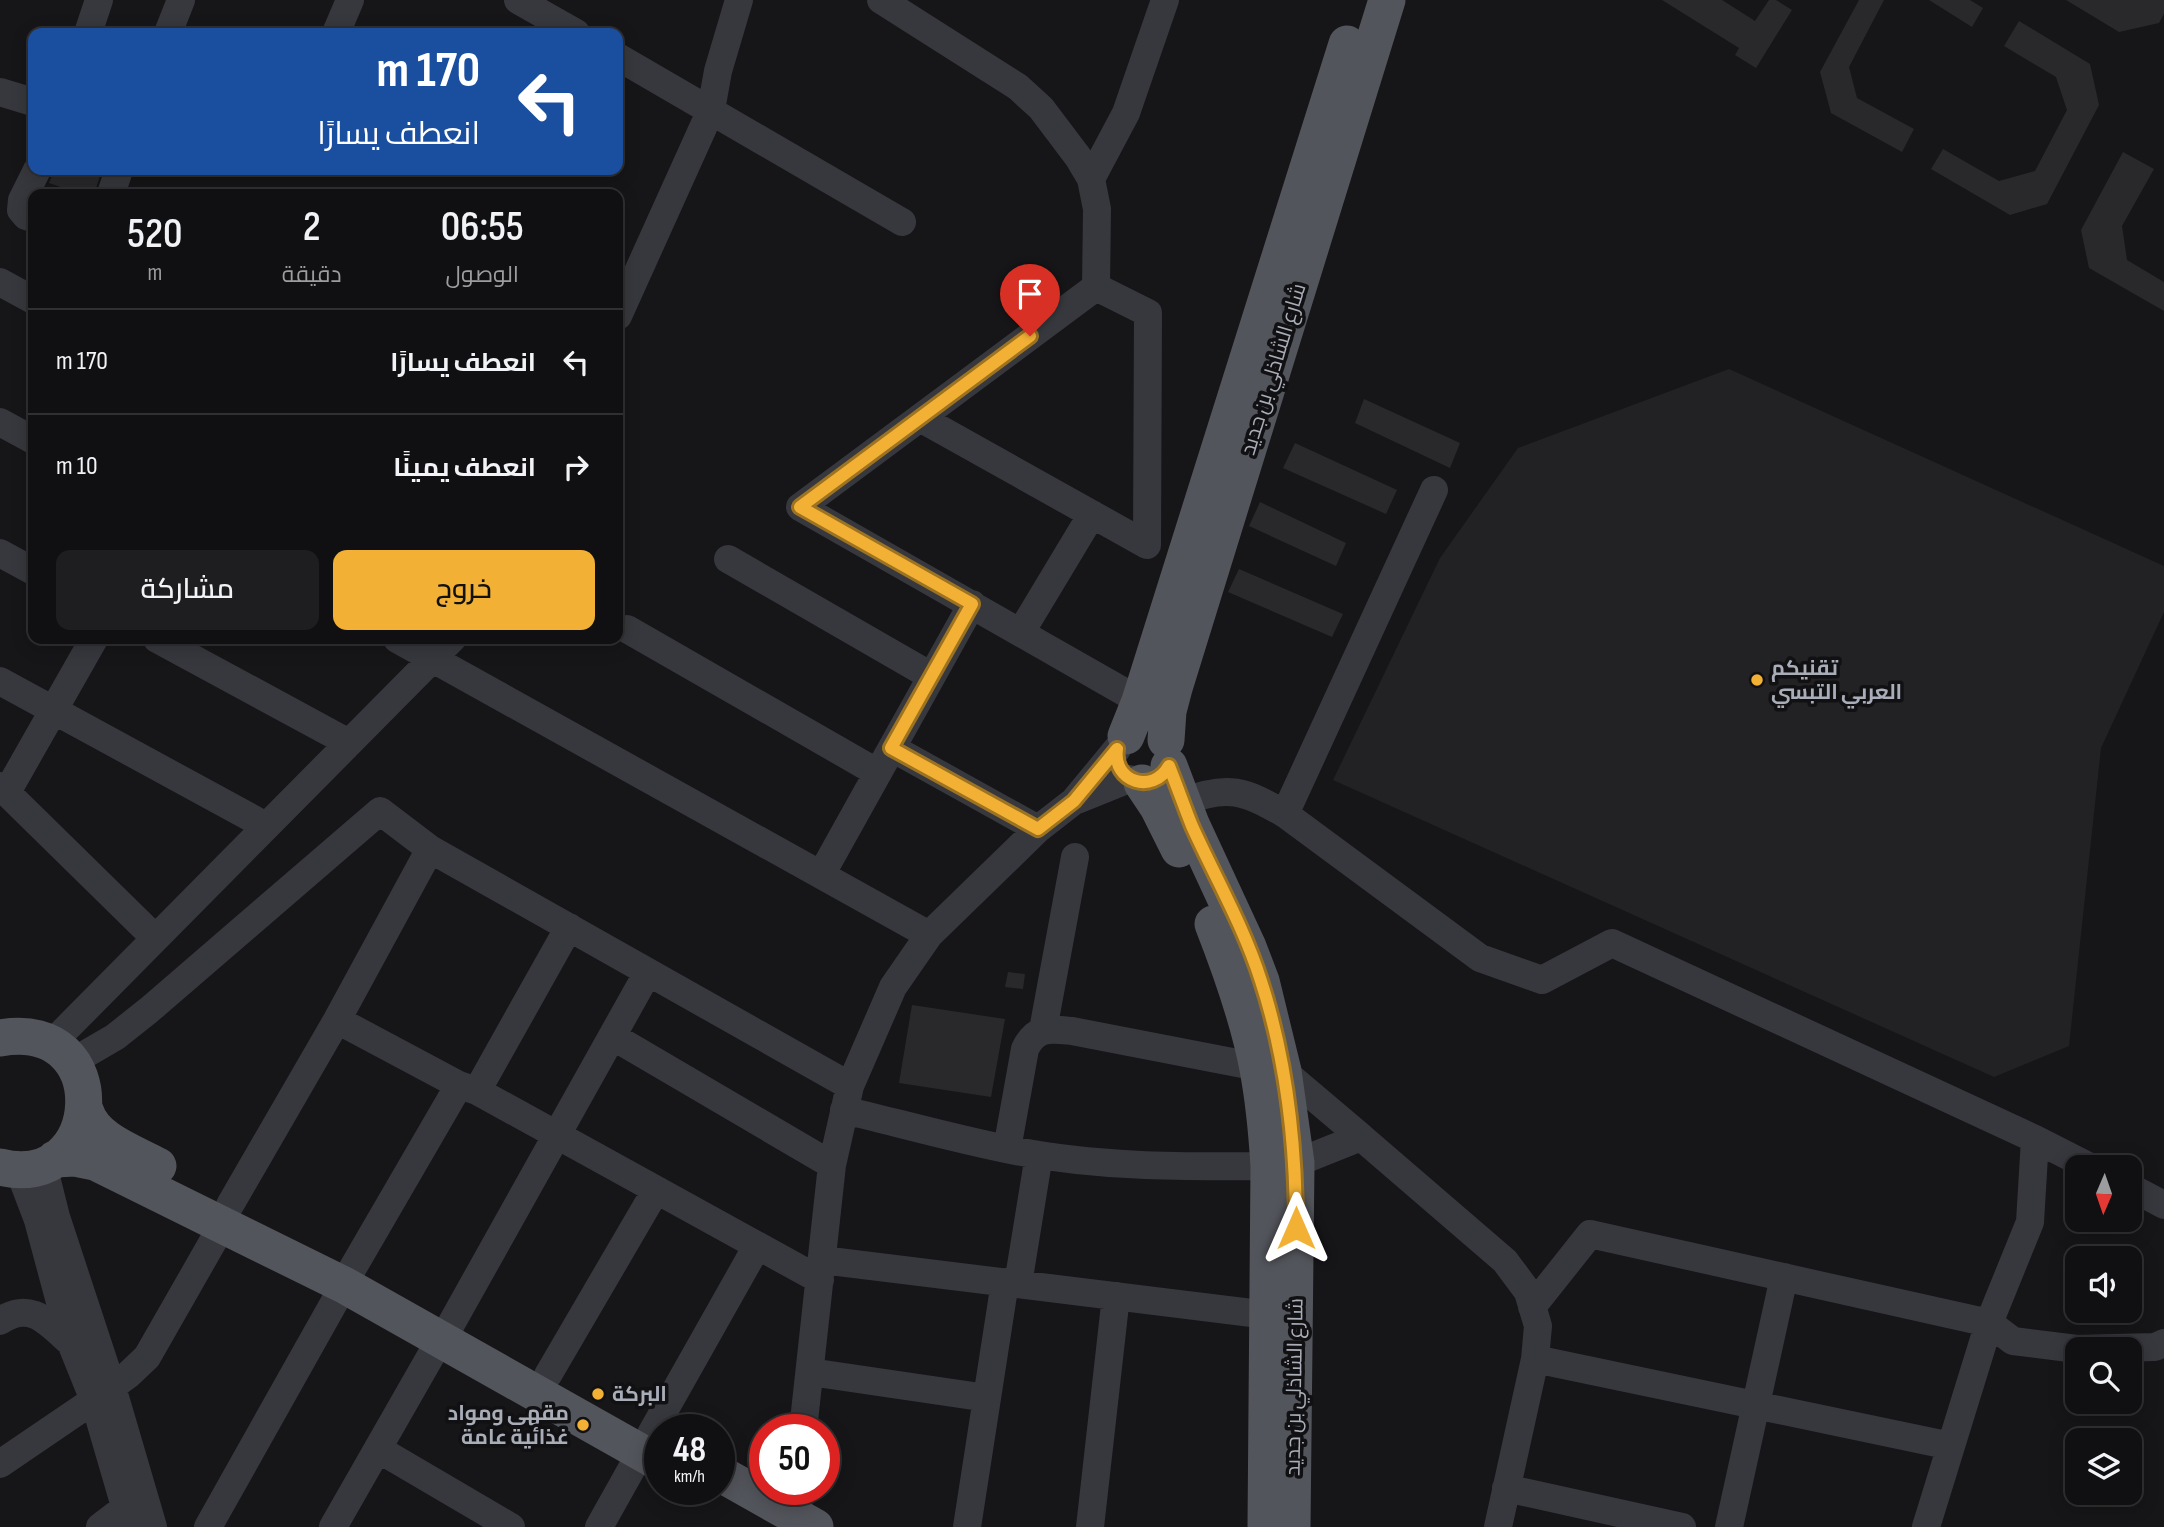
<!DOCTYPE html>
<html lang="ar">
<head>
<meta charset="utf-8">
<style>
	:root { --surface:#101012; --page:#1e1e20; --text:#f1f3f6; --muted:#9c9d9f; --line:#303032; --accent:#f2b134 }
	body { margin:0; font-family:"Sofia Sans Condensed",Cairo,sans-serif; background:var(--page); color:var(--text); direction:rtl; height:100vh; display:flex; flex-direction:column; font-size:26px; white-space:nowrap }
	* { box-sizing:border-box; margin:0 }
	p { font-size:23px; color:var(--muted) }
	.icon { flex:none; width:38px; height:38px; fill:none; stroke:currentColor; stroke-width:2; stroke-linecap:round; stroke-linejoin:round }
	.map { position:relative; flex:1; overflow:hidden; direction:ltr }
	.details { position:absolute; left:28px; top:189px; width:595px; height:455px; display:flex; flex-direction:column; background:var(--surface); border-radius:14px; box-shadow:0 4px 18px #0003,0 0 0 2px var(--line); direction:rtl }
	.details>* { flex:none }
	.top-card { position:absolute; left:28px; top:28px; width:595px; height:147px; border-radius:14px; box-shadow:0 4px 18px #0003,0 0 0 2px var(--line); direction:rtl; background:#1a4fa0; color:#fff; overflow:hidden }
	.needle { width:46px; rotate:182deg }
	.tools { position:absolute; left:2065px; top:1155px; display:grid; gap:14px }
	.tools a { display:grid; place-items:center; width:77px; height:77px; border-radius:14px; background:var(--surface); box-shadow:0 4px 18px #0003,0 0 0 2px var(--line); font-size:35px }
	.speed { position:absolute; left:644px; top:1414px; display:flex; gap:14px; font-size:35px; font-weight:700; text-align:center }
	.speed>* { display:grid; place-content:center; width:91px; height:91px; border-radius:50%; background:var(--surface); box-shadow:0 4px 18px #0003,0 0 0 2px var(--line); line-height:1 }
	.speed small { font-size:18px; font-weight:400 }
	.speed .limit { border:10px solid #d22; background:#fff; color:#111 }
	.pin { position:absolute; display:grid; place-items:center; width:60px; height:60px; color:#fff; margin:-72px -30px; border-radius:50% 50% 50% 0; rotate:-45deg; box-shadow:0 0 7px #0007 }
	.pin .icon { rotate:45deg }
	.me { position:absolute; width:77px; margin:-38px; rotate:0deg; stroke-linejoin:round; filter:drop-shadow(0 0 5px #0008) }
	.turn { display:flex; align-items:center; gap:24px; height:147px; padding:0 28px; font-size:32px }
	.turn .icon { width:91px; height:91px; stroke-width:2.5 }
	.turn b { display:block; font-size:49px; line-height:60px }
	.eta { display:flex; justify-content:space-evenly; align-items:center; height:119px; text-align:center }
	.eta b { font-size:42px; font-weight:600; line-height:49px }
	.button { display:flex; gap:14px; margin-top:auto; padding:14px 28px }
	.button a { flex:1; height:80px; border-radius:14px; background:var(--accent); color:#111; font-size:28px; font-weight:600; line-height:80px; text-align:center }
	.button a+a { background:var(--page); color:var(--text) }
	ul { padding:0; list-style:none }
	li { display:flex; align-items:center; gap:21px; height:105px; padding:0 28px; border-top:2px solid var(--line) }
	li div { flex:1 }
	li b { display:block; font-size:26px }
	li em { font-style:normal }
	.map>svg:first-child { display:block }
	.built { fill:#222225 }
	.building { fill:#29292c }
	.lines { fill:none; stroke-linecap:round; stroke-linejoin:round }
	.minor { stroke:#37383d; stroke-width:28 }
	.major { stroke:#53555c; stroke-width:37 }
	.route-casing { stroke:#9d7322; stroke-width:18 }
	.route { stroke:#f2b134; stroke-width:12 }
	.poi-dot { fill:#f2b134; stroke:#111113; stroke-width:2.5 }
	.labels { text-anchor:middle; stroke-width:7; stroke-linejoin:round; paint-order:stroke }
	.street-label { font-size:21px; fill:#a8adb8; stroke:#111113 }
	.poi-label { font-size:21px; font-weight:bold; fill:#a8adb8; stroke:#111113; text-anchor:start }
</style>
</head>
<body>
<div class="map">
<svg width="2164" height="1527" viewBox="0 0 2164 1527">
	<rect width="100%" height="100%" fill="#161618"/>
	<path class="built" d="M 1729,369 L 2164,566 L 2164,612 L 2101,748 L 2069,1046 L 1994,1077 L 1333,780 L 1440,558 L 1518,448 Z"/>
	<path class="building" d="M 1662,0 L 1722,0 L 1755,21 L 1769,0 L 1776,0 L 1792,10 L 1756,68 L 1735,55 L 1739,48 Z
		M 1859,0 L 1884,0 L 1849,67 L 1857,98 L 1914,129 L 1902,152 L 1831,113 L 1820,72 Z
		M 1929,0 L 1970,0 L 1983,8 L 1972,27 Z
		M 2066,0 L 2164,0 L 2164,14 L 2159,23 L 2119,32 Z
		M 2019,21 L 2090,64 L 2099,105 L 2047,204 L 2010,215 L 1931,169 L 1943,149 L 1999,181 L 2035,171 L 2067,110 L 2056,77 L 2004,46 Z
		M 2123,152 L 2154,169 L 2122,226 L 2127,260 L 2164,282 L 2164,311 L 2089,268 L 2081,230 Z
		M 54,170 L 102,170 L 94,194 L 81,194 L 49,183 Z
		M 1364,399 L 1460,443 L 1450,468 L 1355,423 Z
		M 1295,443 L 1397,490 L 1386,514 L 1283,468 Z
		M 1260,502 L 1346,543 L 1336,566 L 1249,526 Z
		M 1239,569 L 1343,614 L 1332,637 L 1228,592 Z
		M 1008,972 L 1025,974 L 1023,989 L 1005,987 Z
		M 912,1005 L 1005,1019 L 991,1097 L 899,1083 Z"/>
	<g class="lines">
		<path class="minor" d="M 518,0 L 576,33
			M 881,0 L 1018,87 L 1041,108 L 1078,157 L 1091,179 L 1097,209 L 1096,287
			M 88,33 L 99,0
			M 168,33 L 181,0
			M 336,33 L 350,0
			M 618,57 L 902,222
			M 0,92 L 33,102
			M 1091,179 L 1126,113 L 1165,0
			M 111,194 L 119,170
			M 33,218 L 26,216 L 21,210 L 22,200 L 37,170
			M 0,282 L 33,300
			M 1096,287 L 800,507 L 1140,701
			M 618,316 L 711,110 L 718,71 L 739,0
			M 920,418 L 1147,545 L 1148,313 L 1096,287
			M 0,422 L 33,440
			M 0,553 L 33,571
			M 728,559 L 931,676
			M 627,629 L 878,773
			M 1021,632 L 1092,514
			M 157,639 L 349,743
			M 397,639 L 929,935
			M 0,681 L 266,826
			M 892,748 L 1038,829
			M 0,786 L 155,938
			M 7,792 L 94,639
			M 1077,800 L 1129,779
			M 1183,802 C 1228,784 1245,791 1285,814 L 1480,958 L 1542,980 L 1612,943 L 2035,1139 L 2030,1222 L 1989,1323 L 2013,1341 L 2077,1349 L 2155,1347 L 2164,1343
			M 1285,814 L 1434,490
			M 821,875 L 972,604
			M 337,1020 L 459,1085 L 477,1091 L 820,1280
			M 1043,1030 L 1075,857
			M 612,1036 L 832,1165
			M 51,1044 L 452,639
			M 72,1062 L 115,1037 L 149,1010 L 380,811 L 430,849 L 850,1086
			M 1283,1071 L 1361,1137 L 1296,1163
			M 477,1091 L 569,927
			M 844,1110 C 898,1123 952,1138 1006,1149 C 1092,1167 1181,1167 1269,1166
			M 1361,1137 L 1505,1261 L 1528,1292 L 1538,1326 L 1535,1359 L 1498,1527
			M 2035,1139 L 2090,1167
			M 1007,1149 L 1025,1049 C 1036,1026 1050,1029 1072,1031 L 1258,1067
			M 43,1165 L 56,1217 L 112,1387 L 153,1527
			M 19,1170 L 38,1220 L 71,1343 L 94,1400 L 131,1527
			M 2130,1187 L 2164,1205
			M 230,1205 L 337,1020 L 430,849
			M 822,1260 L 1268,1315
			M 351,1271 L 459,1085
			M 1018,1284 L 1039,1155
			M 1532,1307 L 1590,1234 L 1989,1323 L 1926,1527
			M 0,1321 C 31,1300 48,1323 71,1343
			M 1535,1359 L 1951,1446
			M 810,1372 L 987,1398
			M 548,1375 L 656,1190
			M 803,1430 L 832,1165 L 850,1086 L 893,987 L 929,935 L 1038,829 L 1074,801 L 1117,749
			M 651,1434 L 757,1246
			M 378,1449 L 511,1527
			M 0,1464 L 94,1400 L 128,1375 L 147,1357 L 223,1224
			M 1506,1488 L 1682,1527
			M 100,1527 L 125,1508
			M 208,1527 L 344,1285
			M 333,1527 L 441,1338 L 450,1326 L 648,972
			M 599,1527 L 641,1452
			M 967,1527 L 1005,1282
			M 1090,1527 L 1116,1296
			M 1729,1527 L 1784,1277"/>
		<path class="major" d="M 1126,736 L 1140,701 L 1347,44
			M 1166,740 L 1168,711 L 1174,688 L 1387,0
			M 1169,766 L 1191,824 L 1248,947 L 1261,981 L 1283,1071 L 1296,1163 L 1292,1527
			M 1142,783 L 1158,807 L 1179,849
			M 1213,924 C 1231,970 1249,1020 1258,1069 C 1264,1101 1267,1134 1269,1166 L 1266,1527
			M 0,1038 C 118,1017 105,1194 0,1167
			M 85,1110 C 94,1140 132,1152 158,1166
			M 55,1159 L 75,1158 L 95,1162 L 344,1285 L 660,1463
			M 719,1473 L 815,1527"/>
	</g>
	<g class="lines">
		<defs>
			<path id="route" d="M 1030,336 L 800,507 L 972,604 L 891,748 L 1038,829 L 1074,801 L 1117,749 C 1112,782 1153,795 1169,766 C 1177,786 1184,806 1192,826 C 1215,877 1244,927 1261,981 C 1287,1061 1296,1145 1296,1228"/>
		</defs>
		<use href="#route" class="route-casing"/>
		<use href="#route" class="route"/>
	</g>
	<g class="poi-dot">
		<circle cx="1757" cy="680" r="7"/>
		<circle cx="598" cy="1394" r="7"/>
		<circle cx="583" cy="1425" r="7"/>
	</g>
	<g class="labels">
		<g class="street-label">
			<text transform="translate(1273 369) rotate(-73)" y="7">شارع الشاذلي بن جديد</text>
			<text transform="translate(1294 1387) rotate(-89)" y="7">شارع الشاذلي بن جديد</text>
		</g>
		<g class="poi-label">
			<text x="1771" y="675">تقنيكم<tspan x="1771" dy="24">العربي التبسي</tspan></text>
			<text x="612" y="1401">البركة</text>
			<text x="569" y="1420" text-anchor="end">مقهى ومواد<tspan x="569" dy="24">غذائية عامة</tspan></text>
		</g>
	</g>
</svg>
<div class="tools">
<a><svg class="needle" viewBox="-14 -14 28 28"><path d="M0-13l5 13h-10z" fill="#e53935"/><path d="M0 13l5-13h-10z" fill="#9c9d9f"/></svg></a>
<a><svg class="icon" aria-label="sound" viewBox="0 0 24 24"><path d="M4 9h4l5-4v14l-5-4H4zM17 9q2 3 0 6"/></svg></a>
<a><svg class="icon" aria-label="search" viewBox="0 0 24 24"><circle cx="10" cy="10" r="6"/><path d="M15 15l6 6"/></svg></a>
<a><svg class="icon" aria-label="layers" viewBox="0 0 24 24"><path d="M12 4l9 5-9 5-9-5zM3 14l9 5 9-5"/></svg></a>
</div>
<div class="speed"><div>48<small>km/h</small></div><div class="limit">50</div></div>
<div class="pin" style="left:1030px;top:336px;background:#d93025"><svg class="icon" aria-label="arrive" viewBox="0 0 24 24"><path d="M6 21V4h12l-3 4 3 4H6"/></svg></div>
<svg class="me" style="left:1296px;top:1228px" viewBox="-20 -20 40 40"><path d="M0-17L14 15 0 8-14 15z" fill="#f2b134" stroke="#fff" stroke-width="4"/></svg>
<div class="top-card">
<div class="turn"><svg class="icon" aria-label="left" viewBox="0 0 24 24"><path d="M17 20v-9H6M10 6l-5 5 5 5"/></svg><div><b>170 m</b>انعطف يسارًا</div></div>
</div>
<section class="details">
<div class="eta">
<div><b>06:55</b><p>الوصول</p></div>
<div><b>2</b><p>دقيقة</p></div>
<div><b>520</b><p>m</p></div>
</div>
<ul>
<li><svg class="icon" aria-label="left" viewBox="0 0 24 24"><path d="M17 20v-9H6M10 6l-5 5 5 5"/></svg><div><b>انعطف يسارًا</b></div><em>170 m</em></li>
<li><svg class="icon" aria-label="right" viewBox="0 0 24 24"><path d="M7 20v-9h11M14 6l5 5-5 5"/></svg><div><b>انعطف يمينًا</b></div><em>10 m</em></li>
</ul>
<div class="button"><a>خروج</a><a>مشاركة</a></div>
</section>
</div>
</body>
</html>
